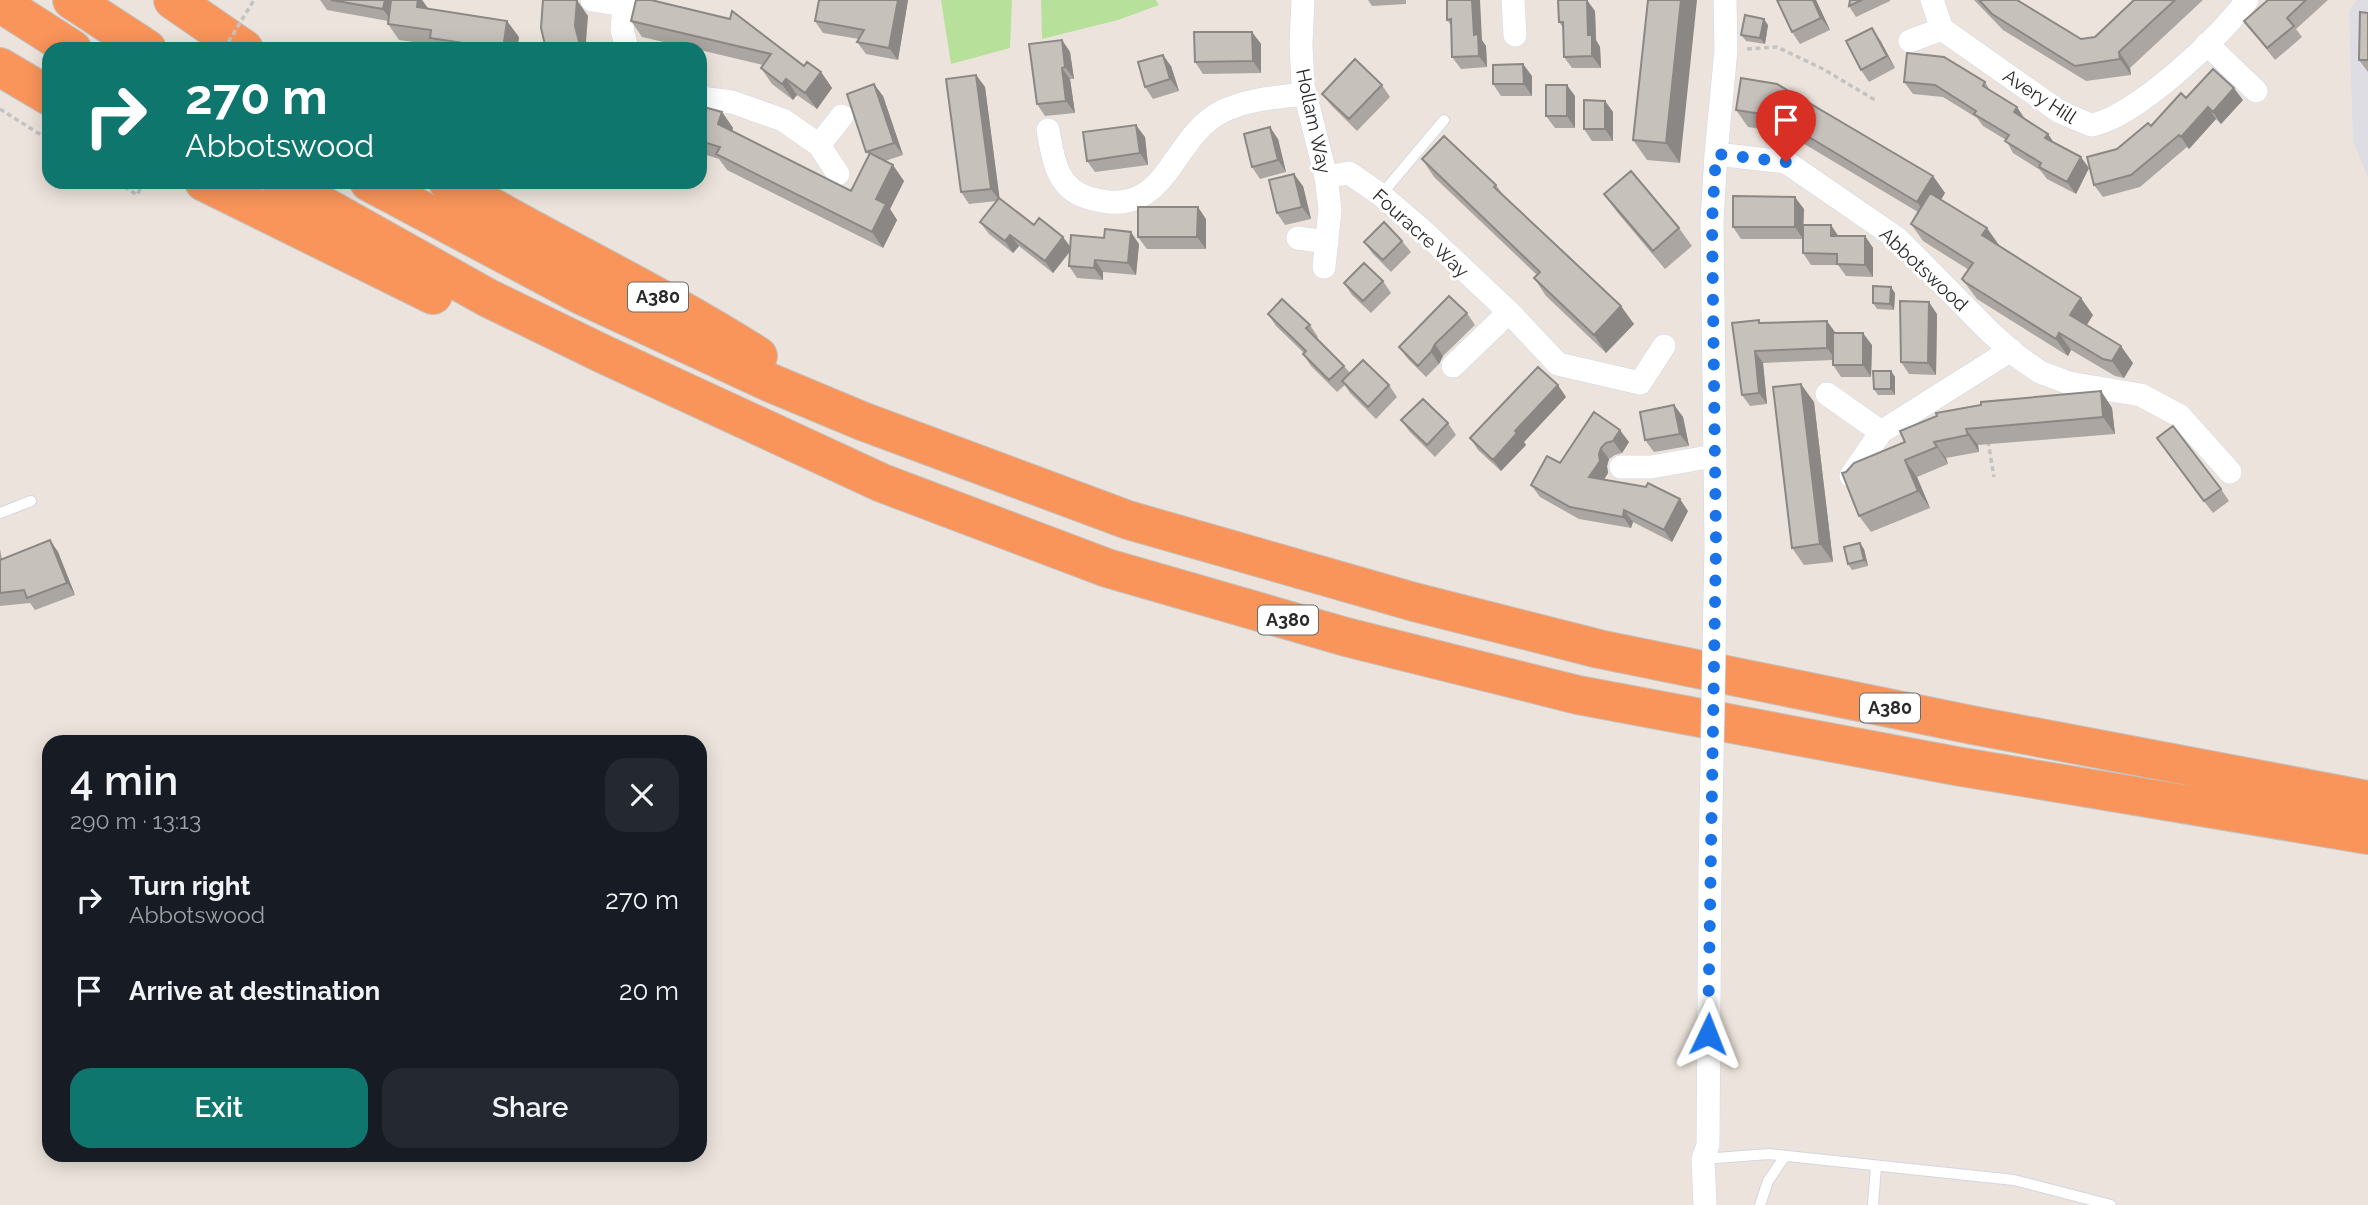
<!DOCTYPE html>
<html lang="en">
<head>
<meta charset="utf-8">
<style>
	:root { --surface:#171b24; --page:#242831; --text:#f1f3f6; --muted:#9ea1a6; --accent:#0f766e }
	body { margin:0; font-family:Raleway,sans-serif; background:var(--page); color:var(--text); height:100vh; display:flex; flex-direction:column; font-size:26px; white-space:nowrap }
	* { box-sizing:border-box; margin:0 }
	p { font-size:23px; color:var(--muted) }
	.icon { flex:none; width:38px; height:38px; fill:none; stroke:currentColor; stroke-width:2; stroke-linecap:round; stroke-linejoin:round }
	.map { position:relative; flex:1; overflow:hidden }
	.sheet { position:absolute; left:42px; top:735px; width:665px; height:427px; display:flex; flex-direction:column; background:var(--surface); border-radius:21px; box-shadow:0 4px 18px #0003 }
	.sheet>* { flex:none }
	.top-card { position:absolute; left:42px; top:42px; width:665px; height:147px; border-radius:21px; box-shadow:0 4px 18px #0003; background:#0f766e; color:#fff; overflow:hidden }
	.pin { position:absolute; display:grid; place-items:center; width:60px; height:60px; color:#fff; margin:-72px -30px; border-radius:50% 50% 50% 0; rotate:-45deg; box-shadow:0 0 7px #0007 }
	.pin .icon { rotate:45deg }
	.me { position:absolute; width:77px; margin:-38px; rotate:2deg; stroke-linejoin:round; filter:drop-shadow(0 0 5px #0008) }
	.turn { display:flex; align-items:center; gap:24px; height:147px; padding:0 28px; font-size:32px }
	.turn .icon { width:91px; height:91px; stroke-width:2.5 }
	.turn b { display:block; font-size:49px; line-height:60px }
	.round { display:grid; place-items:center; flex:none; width:74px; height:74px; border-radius:21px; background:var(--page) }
	.head { display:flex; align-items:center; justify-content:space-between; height:119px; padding:0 28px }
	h1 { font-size:42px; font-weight:600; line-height:52px }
	.action { display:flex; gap:14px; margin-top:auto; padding:14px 28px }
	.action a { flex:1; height:80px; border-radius:21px; background:var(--accent); color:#fff; font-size:28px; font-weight:600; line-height:80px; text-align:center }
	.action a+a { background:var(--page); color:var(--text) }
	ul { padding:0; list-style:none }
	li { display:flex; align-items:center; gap:21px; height:91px; padding:0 28px }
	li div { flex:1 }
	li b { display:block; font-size:26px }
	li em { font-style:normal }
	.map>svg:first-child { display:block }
	.industrial { fill:#dedde4 }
	.green { fill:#b7e19a }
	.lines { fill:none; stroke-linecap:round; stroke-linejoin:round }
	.lane-casing { stroke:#d2d6e2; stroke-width:12 }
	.street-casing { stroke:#d2d6e2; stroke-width:24 }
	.highway-casing { stroke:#c3c3c3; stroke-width:40 }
	.path { stroke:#c3c3c3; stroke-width:3.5; stroke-dasharray:5 3.5; stroke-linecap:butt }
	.lane { stroke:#fff; stroke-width:10 }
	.street { stroke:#fff; stroke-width:23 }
	.highway { stroke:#f9945a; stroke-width:38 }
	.street-bridge-casing { stroke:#d2d6e2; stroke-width:24; stroke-linecap:butt }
	.path-bridge { stroke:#c3c3c3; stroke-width:3.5; stroke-dasharray:5 3.5; stroke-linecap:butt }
	.street-bridge { stroke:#fff; stroke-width:23 }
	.wall { fill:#aba6a2 }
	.shaded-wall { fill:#8b8784 }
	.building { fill:#c7c1bc; stroke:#8b8784; stroke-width:2 }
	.route { stroke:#1a73e8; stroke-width:12; stroke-dasharray:0 21.6 }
	.labels { text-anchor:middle; stroke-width:6; stroke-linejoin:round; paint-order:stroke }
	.shield { fill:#fff; stroke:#6a6a6a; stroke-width:2 }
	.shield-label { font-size:18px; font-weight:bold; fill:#2a2a2a }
	.street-label { font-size:19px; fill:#2a2a2a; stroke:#fff }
</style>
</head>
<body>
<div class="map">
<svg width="2368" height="1205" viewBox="0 0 2368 1205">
	<rect width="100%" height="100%" fill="#ece4dc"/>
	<path class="industrial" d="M 2356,0 L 2368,0 L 2368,178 L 2353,141 L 2349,12 Z"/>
	<path class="green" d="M 941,0 L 1012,0 L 1010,48 L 951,64 Z
		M 1041,0 L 1156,0 L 1159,5 L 1118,20 L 1042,39 Z"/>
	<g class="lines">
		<defs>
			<path id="lane" d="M 1381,195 L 1444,120
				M 0,513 L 31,501
				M 1703,1159 L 1769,1154 L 2014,1180 L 2111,1205
				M 1760,1205 L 1768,1181 L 1785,1156
				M 1873,1205 L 1876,1166"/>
			<path id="street" d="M 592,0 L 624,5 L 643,0
				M 1303,0 L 1301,45 L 1303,85 L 1326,177 L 1330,210 L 1324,267
				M 1513,0 L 1515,35
				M 624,5 L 622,30 L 627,49
				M 1942,29 L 2060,112 L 2091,125 C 2133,119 2222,36 2247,0
				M 1910,41 L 1942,29 L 1932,0
				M 2207,44 L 2256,91
				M 700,98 L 732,102 L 783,120 L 819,145 L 838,174
				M 1048,130 C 1053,158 1056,189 1089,198 C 1168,222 1169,139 1221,112 C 1246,99 1278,97 1305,94
				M 819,145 L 842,116
				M 1716,154 L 1786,162 L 1898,239 L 1990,332 L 2017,356 L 2040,372 L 2069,383 L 2141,395 L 2180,416 L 2230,472
				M 1326,177 L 1349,173 L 1381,195 L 1422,230 L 1509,312 L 1558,364 L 1640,383 L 1664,346
				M 1298,238 L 1327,242
				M 1453,366 L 1509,312
				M 1827,394 L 1881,432
				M 1621,467 L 1651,467 L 1714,456
				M 1851,476 L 1881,432 L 2011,350
				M 1716,544 L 1712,221 L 1716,154 L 1726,50 L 1725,0
				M 1705,1205 L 1703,1159 L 1708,1145 L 1710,868"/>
			<path id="highway" d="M 72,0 L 147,49
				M 173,0 L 244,49
				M 0,3 L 72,49
				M 0,67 L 49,96
				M 204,182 L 433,295
				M 281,182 L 488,298 L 603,354 L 882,483 L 1107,568 L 1346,637 L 1578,695 L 1956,766 L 2368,835
				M 369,182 L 581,295 L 771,383 L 862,421 L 1128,520 L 1414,602 L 1599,649 L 1972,725 L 2368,800
				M 448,182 C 550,243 658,292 758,356"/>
		</defs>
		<use href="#lane" class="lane-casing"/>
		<use href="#street" class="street-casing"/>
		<use href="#highway" class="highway-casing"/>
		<path class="path" d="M 1747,49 L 1777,47 L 1823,69 L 1875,100
			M 0,109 L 49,140
			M 117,182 L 137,195 L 144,182
			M 1988,441 L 1994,477"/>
		<use href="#lane" class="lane"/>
		<use href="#street" class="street"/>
		<use href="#highway" class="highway"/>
		<defs>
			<path id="street-bridge" d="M 1710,868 L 1716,544"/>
		</defs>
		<use href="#street-bridge" class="street-bridge-casing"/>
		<path class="path-bridge" d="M 224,49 L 254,0"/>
		<use href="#street-bridge" class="street-bridge"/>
	</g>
	<path class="wall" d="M 320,0 L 422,0 L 428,9 L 519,37 L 517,49 L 438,49 L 435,45 L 399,40 L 388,24 L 388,21 L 327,10 Z
		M 636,0 L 821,72 L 832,88 L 817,109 L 797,95 L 793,100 L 772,84 L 761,68 L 763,65 L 700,50 L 700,49 L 694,49 L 642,37 L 631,21 Z
		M 819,0 L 908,0 L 898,60 L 866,54 L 857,42 L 859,39 L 823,33 L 815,21 Z
		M 1368,0 L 1406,0 L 1406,4 L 1372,6 Z
		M 1447,0 L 1486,46 L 1487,67 L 1461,69 L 1452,57 L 1451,25 L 1447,20 Z
		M 1648,0 L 1680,163 L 1647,160 L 1633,140 Z
		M 1816,0 L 1830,30 L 1800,44 L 1792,32 Z
		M 1850,0 L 1890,0 L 1890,1 L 1856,17 L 1849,6 Z
		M 1974,0 L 2017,0 L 2081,39 L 2095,37 L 2134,0 L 2203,0 L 2130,68 L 2131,75 L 2086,81 L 2003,30 Z
		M 2268,0 L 2328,0 L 2296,29 L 2302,37 L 2275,60 L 2253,32 L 2244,21 Z
		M 1595,11 L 1596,40 L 1600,47 L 1601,68 L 1572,68 L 1564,57 L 1564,29 L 1559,22 Z
		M 2368,13 L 2368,72 L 2359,60 Z
		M 1768,25 L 1765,44 L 1746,41 L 1741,35 Z
		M 1252,32 L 1261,44 L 1261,73 L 1203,74 L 1195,62 Z
		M 1062,40 L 1070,52 L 1074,79 L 1070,79 L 1075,113 L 1045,116 L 1037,104 Z
		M 1880,40 L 1895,68 L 1869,82 L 1861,70 Z
		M 1171,66 L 1179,91 L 1153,99 L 1145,87 Z
		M 976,75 L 985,87 L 999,198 L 1034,225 L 1063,237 L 1070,247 L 1139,244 L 1136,275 L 1103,272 L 1103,280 L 1077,278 L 1069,266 L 1070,251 L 1053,273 L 1019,246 L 1013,253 L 989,234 L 980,222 L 997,201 L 969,204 L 961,192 Z
		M 1532,76 L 1532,96 L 1501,96 L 1493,84 Z
		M 1741,78 L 1933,176 L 1945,193 L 1941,200 L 1999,245 L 2093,315 L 2087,325 L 2133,363 L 2124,378 L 2115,376 L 2071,350 L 2068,356 L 1977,299 L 1962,279 L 1969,270 L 1923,241 L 1911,224 L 1918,212 L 1786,133 L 1748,127 L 1736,110 Z
		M 1904,82 L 1985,82 L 1990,90 L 2025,119 L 2048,134 L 2054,143 L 2089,168 L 2076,194 L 2047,179 L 2040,170 L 2013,153 L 2006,140 L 1983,126 L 1977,118 L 1943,97 L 1913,94 Z
		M 1382,85 L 1390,97 L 1357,131 L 1331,105 L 1322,94 Z
		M 883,96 L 903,155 L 885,161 L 904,181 L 890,209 L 897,220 L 883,248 L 727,170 L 719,159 L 700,153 L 700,106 L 722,112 L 733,128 L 732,131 L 851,191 L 869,155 L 866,152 Z
		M 1575,96 L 1575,128 L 1555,128 L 1546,116 Z
		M 2186,98 L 2243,100 L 2221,124 L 2216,119 L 2189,149 L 2187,147 L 2140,187 L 2103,197 L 2094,185 L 2117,149 L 2151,126 Z
		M 1605,101 L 1613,112 L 1613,141 L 1592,141 L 1584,129 Z
		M 1145,137 L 1148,165 L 1095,172 L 1087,161 Z
		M 1278,139 L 1286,172 L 1260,179 L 1252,167 Z
		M 1422,159 L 1496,185 L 1504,196 L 1634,324 L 1606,353 L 1546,296 L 1534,278 L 1537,275 L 1434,177 Z
		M 1303,186 L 1311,219 L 1285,225 L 1277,213 Z
		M 1604,194 L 1679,228 L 1692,246 L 1665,269 L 1617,212 Z
		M 1804,209 L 1803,225 L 1839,236 L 1865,236 L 1873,248 L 1873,277 L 1846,276 L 1838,265 L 1811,265 L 1803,253 L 1803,239 L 1741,239 L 1733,227 Z
		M 1206,219 L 1206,249 L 1147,249 L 1138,237 Z
		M 1402,241 L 1411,252 L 1391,272 L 1373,254 L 1364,242 Z
		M 1383,281 L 1391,293 L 1371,313 L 1352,295 L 1344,283 Z
		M 1895,293 L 1894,310 L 1877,309 L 1873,303 Z
		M 1467,313 L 1475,325 L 1443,356 L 1439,364 L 1426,377 L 1408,359 L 1399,347 Z
		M 1268,314 L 1310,325 L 1318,337 L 1317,338 L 1344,366 L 1350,373 L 1389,385 L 1397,397 L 1376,419 L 1350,393 L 1345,385 L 1337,392 L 1311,366 L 1303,354 L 1304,353 L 1276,326 Z
		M 1937,314 L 1936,375 L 1909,374 L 1901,362 Z
		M 1759,320 L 1761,323 L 1835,333 L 1872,345 L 1871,377 L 1841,377 L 1833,365 L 1833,360 L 1763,363 L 1767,404 L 1750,406 L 1742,395 Z
		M 1891,371 L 1895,377 L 1895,395 L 1878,395 L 1874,389 Z
		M 2101,391 L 2112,408 L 2115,434 L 1978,445 L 1979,452 L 1946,458 L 1948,464 L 1917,477 L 1930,508 L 1871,532 L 1859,516 L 1846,472 L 1981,405 Z
		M 1566,397 L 1524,442 L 1526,445 L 1501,471 L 1478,450 L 1470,438 Z
		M 1814,402 L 1833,562 L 1804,565 L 1792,548 Z
		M 1674,405 L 1683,417 L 1689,446 L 1654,452 L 1645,440 Z
		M 1594,412 L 1629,442 L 1622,453 L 1615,455 L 1609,459 L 1607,466 L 1608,473 L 1604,480 L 1688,511 L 1672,542 L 1633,522 L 1631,528 L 1579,519 L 1540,497 L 1531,485 L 1560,463 Z
		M 1401,420 L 1448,423 L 1456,435 L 1435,457 L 1410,432 Z
		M 2165,450 L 2221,489 L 2229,501 L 2213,513 Z
		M 50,540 L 58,552 L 75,595 L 35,610 L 30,603 L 0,606 L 0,549 L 2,559 Z
		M 1864,549 L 1868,566 L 1852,570 L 1848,564 Z"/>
	<path class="shaded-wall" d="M 385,0 L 395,0 L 391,21 L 383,9 Z
		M 418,0 L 422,0 L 430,11 L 417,7 Z
		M 577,0 L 588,16 L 586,42 L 588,49 L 581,49 L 575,26 Z
		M 898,0 L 908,0 L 898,60 L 889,48 Z
		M 1472,0 L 1480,0 L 1482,40 L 1486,46 L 1487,67 L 1479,56 L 1474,35 Z
		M 1587,0 L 1595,11 L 1596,40 L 1600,47 L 1601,68 L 1592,56 L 1588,35 Z
		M 1681,0 L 1697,0 L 1680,163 L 1666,143 Z
		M 1813,0 L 1816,0 L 1830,30 L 1821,18 Z
		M 1764,19 L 1768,25 L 1765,44 L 1760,38 Z
		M 507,21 L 519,37 L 517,49 L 503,49 Z
		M 1872,28 L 1880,40 L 1895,68 L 1887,56 Z
		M 1252,32 L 1261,44 L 1261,73 L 1253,61 Z
		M 1062,40 L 1070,52 L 1074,79 L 1065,67 Z
		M 2119,52 L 2130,68 L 2131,75 L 2120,59 Z
		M 1163,55 L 1171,66 L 1179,91 L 1170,79 Z
		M 1523,64 L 1532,76 L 1532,96 L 1524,84 Z
		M 1062,68 L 1070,79 L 1075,113 L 1066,101 Z
		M 821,72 L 832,88 L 817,109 L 805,93 Z
		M 976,75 L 985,87 L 1000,201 L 991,189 Z
		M 786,79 L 797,95 L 793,100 L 782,84 Z
		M 874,84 L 883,96 L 903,155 L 894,143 Z
		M 1567,85 L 1575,96 L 1575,128 L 1567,116 Z
		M 2234,88 L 2243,100 L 2221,124 L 2213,112 Z
		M 1605,101 L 1613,112 L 1613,141 L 1605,129 Z
		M 2017,107 L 2025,119 L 2014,112 Z
		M 2208,107 L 2216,119 L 2189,149 L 2181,137 Z
		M 722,112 L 733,128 L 729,140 L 718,124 Z
		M 1136,125 L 1145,137 L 1148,165 L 1140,153 Z
		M 1270,127 L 1278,139 L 1286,172 L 1278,160 Z
		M 2048,134 L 2056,146 L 2045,138 Z
		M 2081,157 L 2089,168 L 2076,194 L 2067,182 Z
		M 893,165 L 904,181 L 890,209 L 897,220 L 883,248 L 872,232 L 876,199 Z
		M 1294,174 L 1303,186 L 1311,219 L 1302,207 Z
		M 1933,176 L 1945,193 L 1929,219 L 1917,202 Z
		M 1795,197 L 1804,209 L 1803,239 L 1795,227 Z
		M 1198,207 L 1206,219 L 1206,249 L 1197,237 Z
		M 1831,225 L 1839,237 L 1831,236 Z
		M 1987,228 L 1999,245 L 1982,235 Z
		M 1131,232 L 1139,244 L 1136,275 L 1128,263 Z
		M 1010,235 L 1019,246 L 1013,253 L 1005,241 Z
		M 1865,236 L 1873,248 L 1873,277 L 1865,265 Z
		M 1063,237 L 1072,249 L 1053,273 L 1045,261 Z
		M 1095,260 L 1103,272 L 1103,280 L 1094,268 Z
		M 1891,287 L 1895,293 L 1894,310 L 1890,304 Z
		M 2081,298 L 2093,315 L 2082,332 L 2070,315 Z
		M 1929,302 L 1937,314 L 1936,375 L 1928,363 Z
		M 1621,306 L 1634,324 L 1606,353 L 1594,335 Z
		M 1827,321 L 1835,332 L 1835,359 L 1827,348 Z
		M 1863,333 L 1872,345 L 1871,377 L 1863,365 Z
		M 2059,333 L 2071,350 L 2068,356 L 2056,339 Z
		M 1435,344 L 1443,356 L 1439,364 L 1431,352 Z
		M 2121,346 L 2133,363 L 2124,378 L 2112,361 Z
		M 1755,351 L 1763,363 L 1767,404 L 1759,393 Z
		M 1891,371 L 1895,377 L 1895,395 L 1891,389 Z
		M 1801,384 L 1814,402 L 1833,562 L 1820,544 Z
		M 1558,385 L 1566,397 L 1524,442 L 1526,445 L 1501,471 L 1493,460 L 1515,431 Z
		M 2101,391 L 2112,408 L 2115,434 L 2103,417 Z
		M 1674,405 L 1683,417 L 1689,446 L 1680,434 Z
		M 1966,429 L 1978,445 L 1979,452 L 1968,435 Z
		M 1620,430 L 1629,442 L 1622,453 L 1613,441 Z
		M 1934,442 L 1946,458 L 1948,464 L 1937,447 Z
		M 1601,448 L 1609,459 L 1607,466 L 1608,473 L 1598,489 L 1589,477 Z
		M 1905,460 L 1917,477 L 1930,508 L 1918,491 Z
		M 1680,499 L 1688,511 L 1672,542 L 1664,530 Z
		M 1624,510 L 1633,522 L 1631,528 L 1623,517 Z
		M 50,540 L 58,552 L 75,595 L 67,583 Z
		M 1860,543 L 1864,549 L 1868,566 L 1864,560 Z"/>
	<path class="building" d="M 331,0 L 385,0 L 383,9 Z
		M 391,0 L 418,0 L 417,7 L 507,21 L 503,49 L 430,38 L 431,30 L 388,24 Z
		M 543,0 L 577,0 L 575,26 L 581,49 L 546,49 L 541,28 Z
		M 636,0 L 651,0 L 730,19 L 732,11 L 804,66 L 807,62 L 821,72 L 805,93 L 786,79 L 782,84 L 761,68 L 771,54 L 631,21 Z
		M 819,0 L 898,0 L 889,48 L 857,42 L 864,30 L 815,21 Z
		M 1447,0 L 1472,0 L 1474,35 L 1478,34 L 1479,56 L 1452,57 L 1451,19 L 1447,20 Z
		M 1558,0 L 1587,0 L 1588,35 L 1592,35 L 1592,56 L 1564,57 L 1563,22 L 1559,22 Z
		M 1648,0 L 1681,0 L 1666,143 L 1633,140 Z
		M 1777,0 L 1813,0 L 1821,18 L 1792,32 Z
		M 1850,0 L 1862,0 L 1849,6 Z
		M 1979,0 L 2017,0 L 2081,39 L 2095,37 L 2134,0 L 2175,0 L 2119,52 L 2120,59 L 2075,66 L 1992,14 Z
		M 2268,0 L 2306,0 L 2287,18 L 2294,26 L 2267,48 L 2244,21 Z
		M 2360,12 L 2368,13 L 2368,60 L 2359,60 Z
		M 1745,15 L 1764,19 L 1760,38 L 1741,35 Z
		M 1872,28 L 1887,56 L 1861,70 L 1846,41 Z
		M 1194,32 L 1252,32 L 1253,61 L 1195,62 Z
		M 1062,40 L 1065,67 L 1062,68 L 1066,101 L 1037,104 L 1029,44 Z
		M 1907,53 L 1944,57 L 1985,82 L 1983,86 L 2017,107 L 2014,112 L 2048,134 L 2045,138 L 2081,157 L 2067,182 L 2039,167 L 2041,163 L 2005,141 L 2009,135 L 1974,114 L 1976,111 L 1935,85 L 1904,82 Z
		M 1163,55 L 1170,79 L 1145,87 L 1138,62 Z
		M 1355,59 L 1382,85 L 1349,119 L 1322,94 Z
		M 1523,64 L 1524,84 L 1493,84 L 1493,65 Z
		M 2213,69 L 2234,88 L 2213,112 L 2208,107 L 2181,137 L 2179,135 L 2131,175 L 2094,185 L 2087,157 L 2117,149 L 2148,123 L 2151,126 L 2181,93 L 2186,98 Z
		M 976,75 L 991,189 L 961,192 L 946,79 Z
		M 1741,78 L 1777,84 L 1933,176 L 1917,202 L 1774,116 L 1736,110 Z
		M 874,84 L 894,143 L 866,152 L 847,94 Z
		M 1546,85 L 1567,85 L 1567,116 L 1546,116 Z
		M 1584,100 L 1605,101 L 1605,129 L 1584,129 Z
		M 700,106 L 722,112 L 718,124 L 851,191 L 870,153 L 893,165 L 876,199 L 886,204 L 872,232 L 716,154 L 720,147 L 700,141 Z
		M 1136,125 L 1140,153 L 1087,161 L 1083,132 Z
		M 1270,127 L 1278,160 L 1252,167 L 1244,134 Z
		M 1444,136 L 1496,185 L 1494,187 L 1621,306 L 1594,335 L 1534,278 L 1540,272 L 1422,159 Z
		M 1631,171 L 1679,228 L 1653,251 L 1604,194 Z
		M 1294,174 L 1302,207 L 1277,213 L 1269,180 Z
		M 1930,193 L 1987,228 L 1982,235 L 2081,298 L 2070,315 L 2121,346 L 2112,361 L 2103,359 L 2059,333 L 2056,339 L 1965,282 L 1962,279 L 1973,263 L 1911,224 Z
		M 1733,196 L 1795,197 L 1795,227 L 1733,227 Z
		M 999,198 L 1034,225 L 1039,218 L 1063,237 L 1045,261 L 1010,235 L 1005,241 L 980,222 Z
		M 1138,207 L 1198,207 L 1197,237 L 1138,237 Z
		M 1384,222 L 1402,241 L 1383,260 L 1364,242 Z
		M 1803,225 L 1831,225 L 1831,236 L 1865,236 L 1865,265 L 1837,264 L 1837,254 L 1803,253 Z
		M 1105,229 L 1131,232 L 1128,263 L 1095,260 L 1094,268 L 1069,266 L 1071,235 L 1104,238 Z
		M 1364,263 L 1383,281 L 1363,301 L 1344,283 Z
		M 1873,286 L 1891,287 L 1890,304 L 1873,303 Z
		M 1449,296 L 1467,313 L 1435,344 L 1431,352 L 1418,366 L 1399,347 Z
		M 1282,299 L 1310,325 L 1306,328 L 1344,366 L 1329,380 L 1303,354 L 1306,351 L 1268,314 Z
		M 1900,301 L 1929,302 L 1928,363 L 1901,362 Z
		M 1759,320 L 1759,323 L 1827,321 L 1827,348 L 1755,351 L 1759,393 L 1742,395 L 1732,323 Z
		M 1833,333 L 1863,333 L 1863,365 L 1833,365 Z
		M 1363,360 L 1389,385 L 1368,407 L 1342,381 Z
		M 1538,367 L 1558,385 L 1515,431 L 1517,433 L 1493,460 L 1470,438 Z
		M 1873,371 L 1891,371 L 1891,389 L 1874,389 Z
		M 1801,384 L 1820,544 L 1792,548 L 1773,387 Z
		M 2101,391 L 2103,417 L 1966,429 L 1968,435 L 1934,442 L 1937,447 L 1905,460 L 1918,491 L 1859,516 L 1842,473 L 1846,472 L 1854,463 L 1905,442 L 1900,431 L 1937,416 L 1936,413 L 1981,405 L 1981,402 Z
		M 1423,399 L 1448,423 L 1427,445 L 1401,420 Z
		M 1674,405 L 1680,434 L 1645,440 L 1640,412 Z
		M 1594,412 L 1620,430 L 1613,441 L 1606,443 L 1601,448 L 1599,454 L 1600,461 L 1589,477 L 1646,487 L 1648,483 L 1680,499 L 1664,530 L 1624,510 L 1623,517 L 1570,507 L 1531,485 L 1547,456 L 1560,463 Z
		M 2173,426 L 2221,489 L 2204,501 L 2157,438 Z
		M 50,540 L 67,583 L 27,598 L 24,590 L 0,593 L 0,560 Z
		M 1860,543 L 1864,560 L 1848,564 L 1844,547 Z"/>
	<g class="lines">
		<path class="route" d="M 1708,1034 L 1716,544 L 1712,221 L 1716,154 L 1786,162"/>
	</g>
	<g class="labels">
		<g class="shield">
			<rect x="628" y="282.5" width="60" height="29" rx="5"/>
			<rect x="1258" y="605.5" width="60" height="29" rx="5"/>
			<rect x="1860" y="693.5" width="60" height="29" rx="5"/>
		</g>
		<g class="shield-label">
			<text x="658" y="303">A380</text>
			<text x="1288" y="626">A380</text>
			<text x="1890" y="714">A380</text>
		</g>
		<g class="street-label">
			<text transform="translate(2040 96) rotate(33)" y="7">Avery Hill</text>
			<text transform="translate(1314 121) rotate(78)" y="7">Hollam Way</text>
			<text transform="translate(1421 233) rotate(42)" y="7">Fouracre Way</text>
			<text transform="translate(1924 269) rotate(43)" y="7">Abbotswood</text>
		</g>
	</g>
</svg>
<div class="pin" style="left:1786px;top:162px;background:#d93025"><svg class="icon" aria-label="arrive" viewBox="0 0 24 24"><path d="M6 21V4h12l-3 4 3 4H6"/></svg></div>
<svg class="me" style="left:1708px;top:1034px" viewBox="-20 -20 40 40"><path d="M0-17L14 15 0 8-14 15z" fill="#1a73e8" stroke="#fff" stroke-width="4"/></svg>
<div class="top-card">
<div class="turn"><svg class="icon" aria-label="right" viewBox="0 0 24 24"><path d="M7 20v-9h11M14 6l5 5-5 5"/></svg><div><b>270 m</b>Abbotswood</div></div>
</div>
<section class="sheet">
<div class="head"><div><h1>4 min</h1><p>290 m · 13:13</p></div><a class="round"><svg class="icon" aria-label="close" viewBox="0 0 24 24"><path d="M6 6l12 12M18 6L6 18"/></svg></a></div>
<ul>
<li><svg class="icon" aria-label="right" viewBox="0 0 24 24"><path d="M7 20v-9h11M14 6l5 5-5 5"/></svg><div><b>Turn right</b><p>Abbotswood</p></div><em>270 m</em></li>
<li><svg class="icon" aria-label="arrive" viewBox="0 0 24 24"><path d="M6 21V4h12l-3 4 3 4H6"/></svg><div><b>Arrive at destination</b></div><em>20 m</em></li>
</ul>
<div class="action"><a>Exit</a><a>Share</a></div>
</section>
</div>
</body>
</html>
